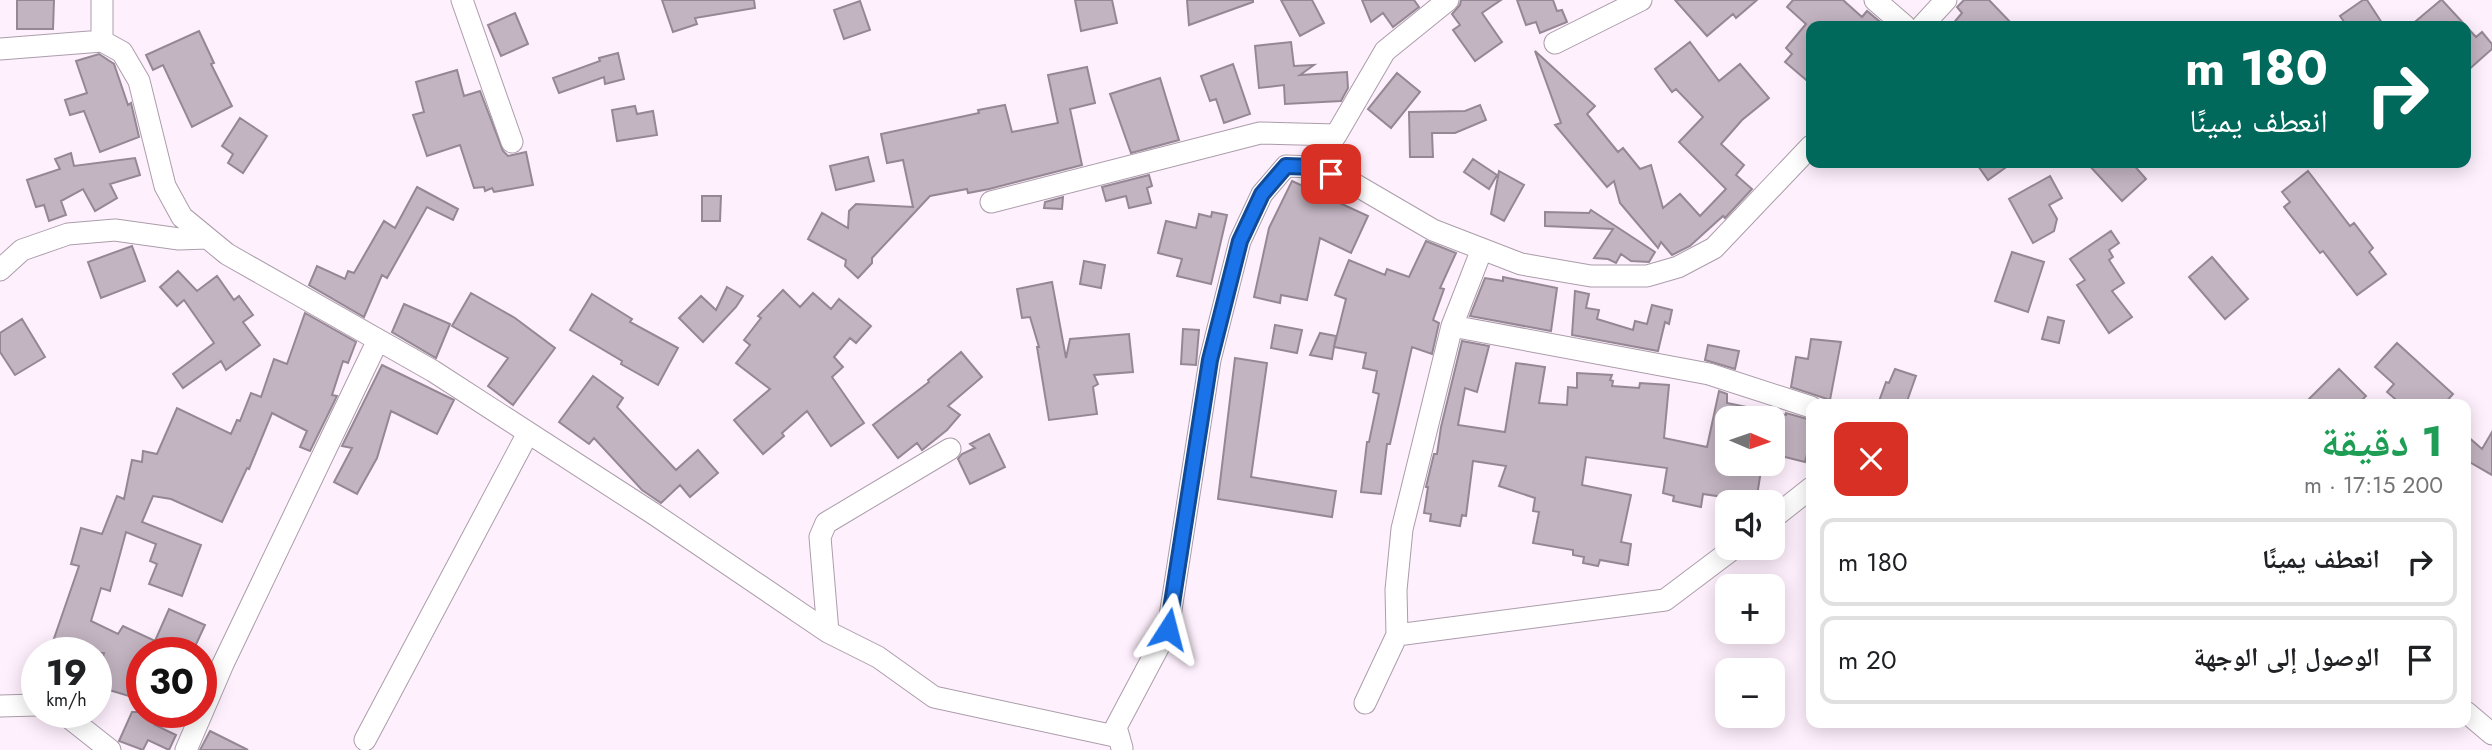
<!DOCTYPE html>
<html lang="ar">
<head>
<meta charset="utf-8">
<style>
	:root { --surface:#fff; --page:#f6f6f6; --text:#202124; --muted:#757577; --line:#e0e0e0 }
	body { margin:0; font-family:Jost,"Noto Naskh Arabic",sans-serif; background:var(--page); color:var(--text); direction:rtl; height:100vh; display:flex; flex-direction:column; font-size:26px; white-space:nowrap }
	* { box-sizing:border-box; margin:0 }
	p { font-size:23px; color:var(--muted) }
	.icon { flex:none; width:38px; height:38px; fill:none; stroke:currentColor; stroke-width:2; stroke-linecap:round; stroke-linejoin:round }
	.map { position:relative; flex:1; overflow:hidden; direction:ltr }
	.details { position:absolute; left:1806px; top:399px; width:665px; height:329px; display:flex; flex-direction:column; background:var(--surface); border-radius:14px; box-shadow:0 4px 18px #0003; direction:rtl }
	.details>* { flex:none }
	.banner { position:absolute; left:1806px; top:21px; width:665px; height:147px; border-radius:14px; box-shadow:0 4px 18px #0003; direction:rtl; background:#00695c; color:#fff; overflow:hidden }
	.needle { width:46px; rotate:92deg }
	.buttons { position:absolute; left:1715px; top:406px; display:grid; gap:14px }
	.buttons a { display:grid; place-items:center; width:70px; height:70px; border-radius:14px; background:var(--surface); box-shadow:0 4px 18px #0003; font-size:35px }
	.speed { position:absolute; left:21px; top:637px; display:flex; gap:14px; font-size:35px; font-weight:700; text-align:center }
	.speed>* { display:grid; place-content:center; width:91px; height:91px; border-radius:50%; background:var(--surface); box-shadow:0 4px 18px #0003; line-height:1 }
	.speed small { font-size:18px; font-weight:400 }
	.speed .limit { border:10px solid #d22; background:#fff; color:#111 }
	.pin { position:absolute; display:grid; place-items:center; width:60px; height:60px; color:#fff; margin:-30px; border-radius:14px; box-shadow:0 4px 10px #0006 }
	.me { position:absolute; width:77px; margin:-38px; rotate:9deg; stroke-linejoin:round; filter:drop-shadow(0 0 5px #0008) }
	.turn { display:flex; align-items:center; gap:24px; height:147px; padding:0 28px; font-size:32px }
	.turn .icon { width:91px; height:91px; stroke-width:2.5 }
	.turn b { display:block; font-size:49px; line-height:60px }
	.round { display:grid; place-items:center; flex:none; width:74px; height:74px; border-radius:14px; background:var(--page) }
	.summary { display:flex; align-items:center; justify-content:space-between; height:119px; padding:0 28px }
	h1 { font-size:42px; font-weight:700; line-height:52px; color:#1e9e55 }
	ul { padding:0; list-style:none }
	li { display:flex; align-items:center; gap:21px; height:88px; margin:0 14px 10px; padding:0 14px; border:4px solid var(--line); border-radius:14px }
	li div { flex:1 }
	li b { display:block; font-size:26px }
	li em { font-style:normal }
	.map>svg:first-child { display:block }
	.building { fill:#c2b4c1; stroke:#958894; stroke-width:2 }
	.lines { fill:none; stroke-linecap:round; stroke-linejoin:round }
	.minor-casing { stroke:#ab9daa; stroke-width:23 }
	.minor { stroke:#fff; stroke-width:21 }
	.route-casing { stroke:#114b97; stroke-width:18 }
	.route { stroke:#1a73e8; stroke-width:12 }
</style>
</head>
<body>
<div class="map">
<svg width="2492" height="750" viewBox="0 0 2492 750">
	<rect width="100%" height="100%" fill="#fef0fd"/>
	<path class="building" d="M 17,0 L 54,0 L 53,29 L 17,29 Z
		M 662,0 L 754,0 L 755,8 L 695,18 L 697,24 L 673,32 Z
		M 1075,0 L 1112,0 L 1117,23 L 1081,31 Z
		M 1187,0 L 1253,0 L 1253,2 L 1189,25 Z
		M 1281,0 L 1312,0 L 1324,23 L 1300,36 Z
		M 1362,0 L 1414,0 L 1419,7 L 1393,27 L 1383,13 L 1371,22 Z
		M 1461,0 L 1501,0 L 1482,13 L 1502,42 L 1475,61 L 1453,30 L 1460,25 L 1452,14 L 1460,5 Z
		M 1517,0 L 1553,0 L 1557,11 L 1562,10 L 1567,22 L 1540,33 L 1536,22 L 1526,25 Z
		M 1675,0 L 1757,0 L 1736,18 L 1733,14 L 1707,36 Z
		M 1793,0 L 1843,0 L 1862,17 L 1867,11 L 1885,26 L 1811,26 L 1811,84 L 1785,62 L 1792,54 L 1786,48 L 1806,24 L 1787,7 Z
		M 1964,0 L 1989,0 L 2014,26 L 1951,26 L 1962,13 L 1957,7 Z
		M 2363,0 L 2367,0 L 2384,26 L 2347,26 L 2340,16 Z
		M 2441,0 L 2442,0 L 2476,37 L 2482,32 L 2492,44 L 2492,49 L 2466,72 L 2466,26 L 2410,26 Z
		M 860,1 L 870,30 L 844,39 L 834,10 Z
		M 515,13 L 528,44 L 501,56 L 488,25 Z
		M 199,31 L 214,63 L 211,64 L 232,106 L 192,127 L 163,65 L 153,70 L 146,55 Z
		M 1291,42 L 1294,66 L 1314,65 L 1300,75 L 1347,72 L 1348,88 L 1341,101 L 1285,104 L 1284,85 L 1259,88 L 1255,46 Z
		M 1690,42 L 1719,81 L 1740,64 L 1769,98 L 1742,120 L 1721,144 L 1744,165 L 1736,175 L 1752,189 L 1725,218 L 1723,216 L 1690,246 L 1672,255 L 1661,242 L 1658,248 L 1620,203 L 1614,181 L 1607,187 L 1555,125 L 1561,123 L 1535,51 L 1595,106 L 1587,114 L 1618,152 L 1623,148 L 1640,169 L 1651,165 L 1663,208 L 1680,194 L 1700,216 L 1726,189 L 1679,142 L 1703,117 L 1676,89 L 1672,92 L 1655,69 Z
		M 618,53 L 624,79 L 605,84 L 604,77 L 559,93 L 553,78 L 600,61 L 599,58 Z
		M 99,54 L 114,64 L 128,105 L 131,103 L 139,137 L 100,152 L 84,111 L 70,115 L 65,100 L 87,93 L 76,61 Z
		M 1233,64 L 1250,114 L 1224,123 L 1216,99 L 1210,101 L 1201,76 Z
		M 1087,67 L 1095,103 L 1070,109 L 1082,165 L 989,189 L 968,193 L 967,189 L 930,196 L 872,258 L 872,263 L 858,278 L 845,266 L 846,260 L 808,239 L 822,213 L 848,228 L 849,211 L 856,204 L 913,207 L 903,160 L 887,163 L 881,134 L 979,113 L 978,110 L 1005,105 L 1012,132 L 1058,123 L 1048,75 Z
		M 457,70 L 464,96 L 480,91 L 503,151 L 508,156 L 526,152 L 533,185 L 494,192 L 492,188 L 485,191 L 484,187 L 474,188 L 460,145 L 427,156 L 413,115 L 424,112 L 416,82 Z
		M 1397,73 L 1420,92 L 1391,128 L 1368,109 Z
		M 1160,78 L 1179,140 L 1131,153 L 1110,94 Z
		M 1480,105 L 1486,120 L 1455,133 L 1432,133 L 1433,157 L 1410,157 L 1409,112 L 1465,111 Z
		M 635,106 L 637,114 L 653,111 L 657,135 L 617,141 L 612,110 Z
		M 240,118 L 267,136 L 243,173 L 228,163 L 233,154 L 222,146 Z
		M 71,153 L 74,166 L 135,158 L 140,175 L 110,184 L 117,198 L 95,211 L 83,189 L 61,201 L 66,215 L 49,221 L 44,205 L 36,207 L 27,180 L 60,169 L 55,159 Z
		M 868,157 L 874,181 L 836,190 L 830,166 Z
		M 1473,159 L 1497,175 L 1489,189 L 1464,172 Z
		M 1976,163 L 2012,163 L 1988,180 Z
		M 2087,163 L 2132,163 L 2146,179 L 2122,201 Z
		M 1499,171 L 1524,185 L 1504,221 L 1491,214 Z
		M 2308,171 L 2350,226 L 2354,223 L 2373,248 L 2369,252 L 2386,274 L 2357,295 L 2323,251 L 2320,253 L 2284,207 L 2290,202 L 2282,192 Z
		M 1149,175 L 1152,186 L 1147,188 L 1151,203 L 1129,208 L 1126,196 L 1106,201 L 1102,187 Z
		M 2050,176 L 2062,198 L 2049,205 L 2057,219 L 2054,231 L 2033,243 L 2009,199 Z
		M 1292,181 L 1368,216 L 1351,253 L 1320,238 L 1307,300 L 1281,295 L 1280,303 L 1254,297 L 1269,228 Z
		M 417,187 L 458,209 L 453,220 L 427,207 L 387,278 L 382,275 L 364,317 L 309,285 L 317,266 L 345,279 L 348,271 L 354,273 L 384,221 L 395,228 Z
		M 702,196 L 721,196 L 720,221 L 702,221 Z
		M 1063,197 L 1062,209 L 1044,208 L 1045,202 Z
		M 1591,210 L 1655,252 L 1649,262 L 1631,261 L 1621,254 L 1616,263 L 1608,259 L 1594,258 L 1613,229 L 1545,226 L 1545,212 L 1589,213 Z
		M 1212,212 L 1227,215 L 1211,284 L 1177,276 L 1182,259 L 1158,253 L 1166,221 L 1196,228 L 1199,214 L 1211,217 Z
		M 2111,231 L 2119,243 L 2109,250 L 2113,257 L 2109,260 L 2124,283 L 2112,291 L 2132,317 L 2109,333 L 2077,285 L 2085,280 L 2070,259 Z
		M 1426,241 L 1456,253 L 1440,288 L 1444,289 L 1433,320 L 1439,323 L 1432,354 L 1412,347 L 1390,444 L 1387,444 L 1381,494 L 1361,492 L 1367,442 L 1369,442 L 1379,394 L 1373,392 L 1377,371 L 1363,368 L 1366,353 L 1334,347 L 1332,359 L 1310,355 L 1320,333 L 1336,336 L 1334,347 L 1346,299 L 1335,295 L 1349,260 L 1385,275 L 1387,269 L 1409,277 Z
		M 132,246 L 145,281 L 101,298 L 88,262 Z
		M 2012,252 L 2044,262 L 2028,312 L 1995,301 Z
		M 2212,257 L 2248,299 L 2225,319 L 2189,277 Z
		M 1084,261 L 1105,265 L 1101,288 L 1080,284 Z
		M 178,271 L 197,291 L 217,276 L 234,300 L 239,296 L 253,315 L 243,322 L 260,345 L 226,370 L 221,361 L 183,388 L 173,374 L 214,343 L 184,300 L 177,306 L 160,287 Z
		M 1503,277 L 1557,288 L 1551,331 L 1470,316 L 1485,278 L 1503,281 Z
		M 1052,282 L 1066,358 L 1070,339 L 1129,334 L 1133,372 L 1094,375 L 1098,384 L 1093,387 L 1097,414 L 1049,420 L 1037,347 L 1039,347 L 1030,317 L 1022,318 L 1017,289 Z
		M 727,287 L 743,296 L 736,307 L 703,342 L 679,318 L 701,296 L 716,310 Z
		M 783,290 L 800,307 L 813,293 L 831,309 L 839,299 L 871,326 L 856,343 L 850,338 L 834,357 L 843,367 L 832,377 L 864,423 L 831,446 L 807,411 L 782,433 L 784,436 L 763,454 L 734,420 L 770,389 L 736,363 L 750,345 L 744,340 L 761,318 L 758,316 Z
		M 1575,291 L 1589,294 L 1586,308 L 1599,310 L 1597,319 L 1633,330 L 1635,321 L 1647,324 L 1652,305 L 1672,310 L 1669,324 L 1665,322 L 1658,351 L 1572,335 Z
		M 471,293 L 515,318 L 555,348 L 513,405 L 488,386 L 508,358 L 452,326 Z
		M 592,294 L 632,319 L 630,322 L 678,348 L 658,385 L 621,364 L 622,361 L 570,330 Z
		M 404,304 L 450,324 L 436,358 L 392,332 Z
		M 305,313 L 356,342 L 348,363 L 343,361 L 332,395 L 337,396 L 310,451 L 300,447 L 307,431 L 272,413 L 249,469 L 247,468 L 222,522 L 171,499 L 153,496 L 142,522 L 201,545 L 182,596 L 149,584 L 157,564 L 150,561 L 156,544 L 126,532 L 110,591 L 101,588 L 91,621 L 118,634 L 123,626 L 155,641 L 169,609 L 205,625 L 192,653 L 142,653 L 142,700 L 96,686 L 104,653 L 49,653 L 79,566 L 71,564 L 81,528 L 102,534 L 117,496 L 124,499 L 132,460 L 142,462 L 143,451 L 157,454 L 177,408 L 231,434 L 237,420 L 240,421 L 251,393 L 261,397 L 274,359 L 287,364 Z
		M 2048,317 L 2064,321 L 2059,343 L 2042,339 Z
		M 22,319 L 45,357 L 15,375 L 0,352 L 0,333 Z
		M 1275,325 L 1302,330 L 1297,353 L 1271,348 Z
		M 1183,329 L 1199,330 L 1196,365 L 1181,364 Z
		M 1811,339 L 1841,342 L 1830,400 L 1791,387 L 1796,357 L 1808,359 Z
		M 1462,341 L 1489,346 L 1477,392 L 1465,388 L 1458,425 L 1505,432 L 1516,363 L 1545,367 L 1539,403 L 1567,405 L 1568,387 L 1577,388 L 1577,373 L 1612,375 L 1610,380 L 1613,381 L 1612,386 L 1639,388 L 1640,383 L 1669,385 L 1664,438 L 1707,447 L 1719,391 L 1727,394 L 1727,403 L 1771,412 L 1770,418 L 1727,418 L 1727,464 L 1762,464 L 1756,502 L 1703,494 L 1701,507 L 1673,501 L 1674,496 L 1663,493 L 1667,468 L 1586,457 L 1582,485 L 1631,495 L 1621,542 L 1631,544 L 1628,565 L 1600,560 L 1598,566 L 1583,563 L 1584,557 L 1573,555 L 1573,550 L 1533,543 L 1539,512 L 1533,511 L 1535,498 L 1499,486 L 1506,466 L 1473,461 L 1466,516 L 1462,515 L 1460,526 L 1430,521 L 1431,514 L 1424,513 L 1428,487 L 1426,487 L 1434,454 L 1437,454 L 1441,427 Z
		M 2397,343 L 2453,394 L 2444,404 L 2401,404 L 2387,392 L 2394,384 L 2375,367 Z
		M 1708,345 L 1739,351 L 1735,369 L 1705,360 Z
		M 961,352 L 982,377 L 948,406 L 960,415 L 947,430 L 922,450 L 917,443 L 898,458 L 873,425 L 929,382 L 928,380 Z
		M 1235,358 L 1267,363 L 1251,477 L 1336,491 L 1332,517 L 1218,499 Z
		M 382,365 L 454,400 L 437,434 L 391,411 L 377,458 L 357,494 L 334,482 L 352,448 L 342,446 Z
		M 1895,369 L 1916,376 L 1906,404 L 1878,404 L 1886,382 L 1889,383 Z
		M 2339,369 L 2366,396 L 2358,404 L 2304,404 Z
		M 593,376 L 623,398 L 617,407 L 676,470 L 698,450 L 718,473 L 690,497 L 680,485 L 661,503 L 642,490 L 594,438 L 589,444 L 559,422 Z
		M 1773,412 L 1786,415 L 1786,413 L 1811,420 L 1811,439 L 1805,462 L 1773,454 Z
		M 2492,432 L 2492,475 L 2466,460 L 2466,435 L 2482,449 Z
		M 989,434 L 1005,467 L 970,484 L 958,459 L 962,454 L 975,448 L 970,444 Z
		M 132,712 L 161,712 L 155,725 L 176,735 L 169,750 L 148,740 L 143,750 L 119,741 Z
		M 210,731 L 248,750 L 200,750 Z"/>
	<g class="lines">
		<defs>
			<path id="minor" d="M 102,0 L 102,41
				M 462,0 L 512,142
				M 1875,0 L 1905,26
				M 1922,26 L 1946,0
				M 1555,43 L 1641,0
				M 0,49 L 102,41 L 122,52 L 139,81 L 165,186 L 182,217 L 227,254 L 433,371 L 654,514 L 828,632 L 878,657 L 934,697 L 1119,737
				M 1314,167 L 1336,135 L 1385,51 L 1448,0
				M 991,202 L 1260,133 L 1336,135
				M 0,270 L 22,250 L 68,234 L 115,230 L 179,239 L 207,238
				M 1452,326 L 1709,374 L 1811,407
				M 1773,518 L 1811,488
				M 828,632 L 820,537 L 826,523 L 950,449
				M 1397,635 L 1665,600 L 1734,548
				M 1365,703 L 1397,635 L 1396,590 L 1402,529 L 1452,326 L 1482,249
				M 0,706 L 37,705
				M 62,712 L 110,750
				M 2466,712 L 2492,734
				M 365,740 L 528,433
				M 1122,748 L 1116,727 L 1168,629 L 1210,360 L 1240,241 L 1262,194 L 1286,166 L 1314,167 L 1349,181 L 1433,230 L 1521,264 L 1591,276 L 1647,276 L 1678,267 L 1714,248 L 1811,146
				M 186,750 L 223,664 L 378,340"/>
		</defs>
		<use href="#minor" class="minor-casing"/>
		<use href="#minor" class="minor"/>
	</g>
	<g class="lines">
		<defs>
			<path id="route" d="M 1168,629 L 1210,360 L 1240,241 L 1262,194 L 1286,166 L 1314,167 L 1331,174"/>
		</defs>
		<use href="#route" class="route-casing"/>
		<use href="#route" class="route"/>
	</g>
</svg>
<div class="buttons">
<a><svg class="needle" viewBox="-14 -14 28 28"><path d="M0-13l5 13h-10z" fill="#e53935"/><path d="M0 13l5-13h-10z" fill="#757577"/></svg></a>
<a><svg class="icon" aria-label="sound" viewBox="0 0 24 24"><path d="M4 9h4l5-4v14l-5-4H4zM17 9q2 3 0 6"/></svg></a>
<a>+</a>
<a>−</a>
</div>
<div class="speed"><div>19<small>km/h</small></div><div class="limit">30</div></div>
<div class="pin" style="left:1331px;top:174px;background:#d93025"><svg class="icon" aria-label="arrive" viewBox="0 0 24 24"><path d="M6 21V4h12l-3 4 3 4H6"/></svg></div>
<svg class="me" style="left:1168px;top:629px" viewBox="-20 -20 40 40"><path d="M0-17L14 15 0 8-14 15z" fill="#1a73e8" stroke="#fff" stroke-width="4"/></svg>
<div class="banner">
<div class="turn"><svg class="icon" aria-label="right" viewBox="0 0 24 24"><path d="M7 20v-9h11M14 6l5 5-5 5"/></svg><div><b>180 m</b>انعطف يمينًا</div></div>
</div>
<section class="details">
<div class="summary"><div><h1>1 دقيقة</h1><p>200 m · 17:15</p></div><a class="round" style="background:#d93025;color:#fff"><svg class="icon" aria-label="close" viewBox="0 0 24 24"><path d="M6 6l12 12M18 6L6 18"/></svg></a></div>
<ul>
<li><svg class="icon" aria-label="right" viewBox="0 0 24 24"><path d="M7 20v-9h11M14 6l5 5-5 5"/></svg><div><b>انعطف يمينًا</b></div><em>180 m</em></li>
<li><svg class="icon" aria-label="arrive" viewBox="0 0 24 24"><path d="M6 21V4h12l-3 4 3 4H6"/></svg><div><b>الوصول إلى الوجهة</b></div><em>20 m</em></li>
</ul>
</section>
</div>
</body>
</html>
